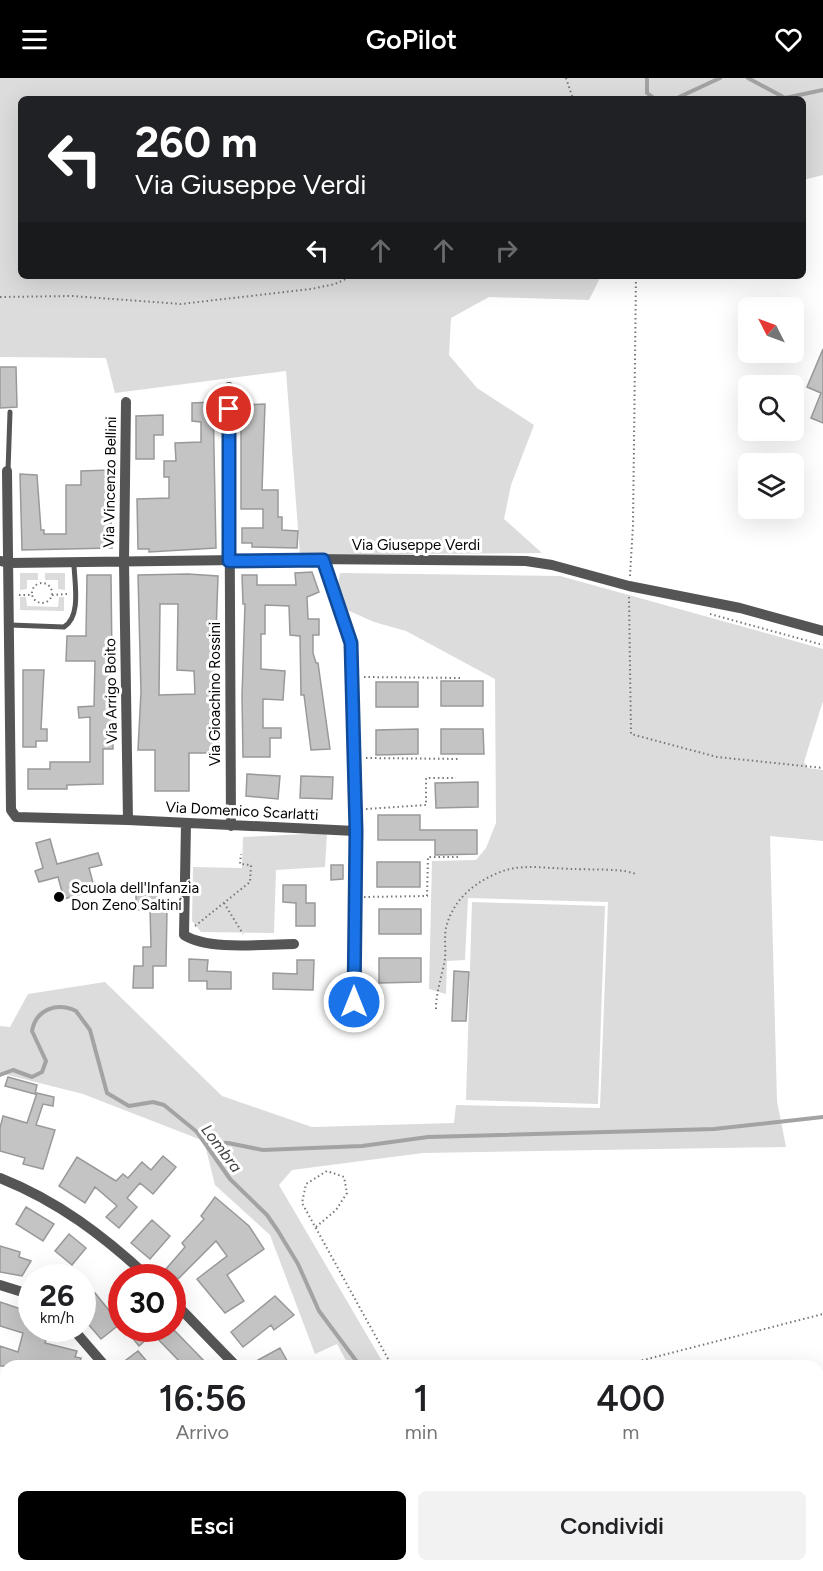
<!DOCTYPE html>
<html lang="it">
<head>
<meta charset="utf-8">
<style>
	:root { --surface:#fff; --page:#f2f2f2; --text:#202124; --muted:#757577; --accent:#000 }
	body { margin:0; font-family:Figtree,sans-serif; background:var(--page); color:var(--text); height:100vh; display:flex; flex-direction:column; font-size:22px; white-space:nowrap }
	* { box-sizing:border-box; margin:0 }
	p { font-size:20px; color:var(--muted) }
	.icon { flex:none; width:33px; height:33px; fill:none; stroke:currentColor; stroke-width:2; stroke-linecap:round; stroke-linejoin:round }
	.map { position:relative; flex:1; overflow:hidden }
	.side { position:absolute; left:0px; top:1282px; width:824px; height:212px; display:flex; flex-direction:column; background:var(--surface); border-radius:18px 18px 0 0; box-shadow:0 6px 24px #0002 }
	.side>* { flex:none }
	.guide { position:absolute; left:18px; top:18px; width:788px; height:183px; border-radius:9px; box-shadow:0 6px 24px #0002; background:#202124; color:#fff; overflow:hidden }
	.needle { width:39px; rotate:312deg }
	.buttons { position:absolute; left:738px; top:219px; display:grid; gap:12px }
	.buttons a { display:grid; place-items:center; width:66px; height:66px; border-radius:9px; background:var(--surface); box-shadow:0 6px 24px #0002; font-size:30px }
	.speed { position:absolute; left:18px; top:1186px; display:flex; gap:12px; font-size:30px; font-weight:700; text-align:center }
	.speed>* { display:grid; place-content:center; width:78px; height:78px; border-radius:50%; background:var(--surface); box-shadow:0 6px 24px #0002; line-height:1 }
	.speed small { font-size:15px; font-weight:400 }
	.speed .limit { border:9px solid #d22; background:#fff; color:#111 }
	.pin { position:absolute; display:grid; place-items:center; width:51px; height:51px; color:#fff; margin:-26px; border:3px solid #fff; border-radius:50%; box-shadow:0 2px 6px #0007 }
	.me { position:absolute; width:66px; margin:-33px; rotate:0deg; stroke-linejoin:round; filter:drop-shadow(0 0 4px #0008) }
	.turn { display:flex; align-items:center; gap:21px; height:126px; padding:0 18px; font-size:27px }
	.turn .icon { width:78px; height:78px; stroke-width:2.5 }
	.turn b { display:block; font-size:42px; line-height:51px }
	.lanes { display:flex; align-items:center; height:57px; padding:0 18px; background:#0003; justify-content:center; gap:30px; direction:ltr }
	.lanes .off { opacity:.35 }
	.eta { display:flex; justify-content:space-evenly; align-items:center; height:102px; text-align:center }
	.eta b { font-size:36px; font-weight:600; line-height:42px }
	.action { display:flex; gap:12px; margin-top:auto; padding:12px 18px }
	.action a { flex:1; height:69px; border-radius:9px; background:var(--accent); color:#fff; font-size:24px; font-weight:600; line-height:69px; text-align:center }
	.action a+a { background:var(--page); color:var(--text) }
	header { display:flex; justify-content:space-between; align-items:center; height:78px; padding:0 18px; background:var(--accent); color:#fff; font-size:27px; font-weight:600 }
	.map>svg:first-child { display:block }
	.green { fill:#dcdcdc }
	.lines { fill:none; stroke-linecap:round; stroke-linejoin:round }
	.stream { stroke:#a3a3a3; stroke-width:4 }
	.building { fill:#c4c4c4; stroke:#999; stroke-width:1.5; fill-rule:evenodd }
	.path { stroke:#777; stroke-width:2; stroke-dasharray:1.5 3; stroke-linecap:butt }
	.lane { stroke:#555; stroke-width:5 }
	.street { stroke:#555; stroke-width:10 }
	.route-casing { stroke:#114b97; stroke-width:15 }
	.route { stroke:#1a73e8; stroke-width:10 }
	.poi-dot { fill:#000; stroke:#fff; stroke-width:2 }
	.labels { text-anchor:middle; stroke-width:6; stroke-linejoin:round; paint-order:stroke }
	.street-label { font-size:15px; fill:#000; stroke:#fff }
	.poi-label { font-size:15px; fill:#000; stroke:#fff; text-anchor:start }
	.water-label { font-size:16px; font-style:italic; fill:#444; stroke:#fff }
</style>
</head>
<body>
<header><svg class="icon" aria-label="menu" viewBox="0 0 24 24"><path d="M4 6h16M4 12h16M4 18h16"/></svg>GoPilot<svg class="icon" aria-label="heart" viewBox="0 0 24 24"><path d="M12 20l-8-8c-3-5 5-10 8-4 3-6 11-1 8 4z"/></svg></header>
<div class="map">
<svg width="823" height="1493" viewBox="0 0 823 1493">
	<rect width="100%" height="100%" fill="#fff"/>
	<path class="green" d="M 0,0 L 823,0 L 823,97 L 803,102 L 802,21 L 21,21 L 21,198 L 601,198 L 589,222 L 489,219 L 451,240 L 449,277 L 477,310 L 534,347 L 511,407 L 504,441 L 542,475 L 300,477 L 286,293 L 115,315 L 106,280 L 0,279 Z
		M 20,495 L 38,495 L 38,502 L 27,502 L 27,511 L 20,512 Z
		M 45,495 L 65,495 L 65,512 L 58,511 L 58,502 L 45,502 Z
		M 340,495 L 560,498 L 823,571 L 823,623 L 804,684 L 808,690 L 823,692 L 823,763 L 770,758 L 777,1023 L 786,1069 L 423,1075 L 292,1092 L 279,1107 L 385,1288 L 349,1288 L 337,1266 L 315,1276 L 270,1157 L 215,1107 L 204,1063 L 83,1016 L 0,995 L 0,948 L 10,949 L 28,916 L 105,904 L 222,1018 L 312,1049 L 454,1045 L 456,1027 L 600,1030 L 608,824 L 468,820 L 465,882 L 447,883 L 446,916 L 429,911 L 432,783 L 476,782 L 486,770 L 496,745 L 495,601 L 406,553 L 374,544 L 345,531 L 338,507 Z
		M 20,519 L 26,519 L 27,528 L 58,529 L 59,519 L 64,519 L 64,533 L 20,532 Z
		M 327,755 L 325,789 L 276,792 L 274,855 L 201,854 L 192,843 L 193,789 L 242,790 L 243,759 Z
		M 472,824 L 605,828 L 598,1026 L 466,1022 Z
		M 818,1419 L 823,1419 L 823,1456 L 818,1457 Z
		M 147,1488 L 774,1488 L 774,1493 L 147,1493 Z"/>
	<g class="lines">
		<path class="stream" d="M 647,0 L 647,15 L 655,21
			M 748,0 L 785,20 L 823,12
			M 675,21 L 720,0
			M 0,997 L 13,992 L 32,999 L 42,994 L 46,983 L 32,953 C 36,931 57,924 76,933 L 90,952 L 107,1015 L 129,1028 L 153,1024 L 164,1027 L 197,1054 L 230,1101 L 267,1137 L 278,1153 L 298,1186 L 319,1233 L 360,1288
			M 206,1064 L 228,1065 L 263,1072 L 362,1068 L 428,1059 L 714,1051 L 823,1039
			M 495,1488 L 499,1493"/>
	</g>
	<path class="building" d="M 823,271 L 823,345 L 811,340 L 821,315 L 807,309 Z
		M 0,289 L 16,289 L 17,329 L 0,330 Z
		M 213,324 L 216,470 L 149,474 L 149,471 L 138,471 L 137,421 L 169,420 L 169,399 L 164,399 L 164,383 L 176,383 L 175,365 L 201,364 L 201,344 L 192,343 L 192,325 Z
		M 265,326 L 262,412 L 278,412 L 278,439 L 282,439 L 282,452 L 298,453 L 297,470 L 252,469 L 252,465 L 242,465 L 242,450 L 263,450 L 263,431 L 241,431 L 241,327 Z
		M 163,337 L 163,357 L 154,357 L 154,381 L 136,381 L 136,338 Z
		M 109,392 L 112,470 L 22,472 L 20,396 L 37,397 L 41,452 L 44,452 L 44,456 L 66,456 L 66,407 L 81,407 L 81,393 Z
		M 312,494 L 319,514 L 307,519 L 308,541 L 319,541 L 319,557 L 313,557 L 313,575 L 316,585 L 318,585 L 330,671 L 311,672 L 304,617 L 301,617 L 300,558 L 290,557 L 289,528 L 265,527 L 265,556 L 261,556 L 261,591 L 285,593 L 283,622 L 263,621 L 263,650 L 281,650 L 281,660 L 270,660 L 270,679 L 243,679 L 242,618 L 245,526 L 243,526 L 242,497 L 257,497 L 257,507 L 296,507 L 295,495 Z
		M 188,496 L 218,498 L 215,584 L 218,675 L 189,675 L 189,713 L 155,713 L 155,672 L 138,672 L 141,614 L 138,497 ZM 160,526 L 178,526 L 177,592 L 194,593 L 195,616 L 159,617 Z
		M 87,497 L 111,497 L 113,671 L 103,671 L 103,706 L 67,707 L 67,711 L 28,711 L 28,691 L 50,691 L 50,684 L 90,684 L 90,639 L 79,640 L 78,629 L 94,628 L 95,583 L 66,583 L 67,558 L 86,558 Z
		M 23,592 L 44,592 L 41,651 L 47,651 L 47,663 L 36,663 L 36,669 L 23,669 Z
		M 441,603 L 483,603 L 483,628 L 441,628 Z
		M 376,604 L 418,604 L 418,629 L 376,629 Z
		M 418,651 L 418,676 L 376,677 L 376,652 Z
		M 441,651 L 483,651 L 484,676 L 441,676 Z
		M 247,696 L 280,698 L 278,721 L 246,718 Z
		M 301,698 L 333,699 L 332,721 L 300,720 Z
		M 478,704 L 478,729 L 436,730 L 435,705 Z
		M 378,737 L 420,737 L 420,752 L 477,752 L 477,776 L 435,777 L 435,762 L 378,762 Z
		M 50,761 L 57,786 L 98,775 L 102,787 L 89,790 L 95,812 L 64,821 L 58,799 L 39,804 L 35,793 L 43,790 L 36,765 Z
		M 377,784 L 420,784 L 420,809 L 377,809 Z
		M 331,787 L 343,787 L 343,801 L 331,802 Z
		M 283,807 L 306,807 L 306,825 L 315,825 L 315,848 L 296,848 L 296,825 L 283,824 Z
		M 159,813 L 160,831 L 167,831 L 166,888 L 153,888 L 153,910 L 133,910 L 134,888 L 143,888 L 143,869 L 151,869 L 150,831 L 136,832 L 136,814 Z
		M 379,831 L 421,831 L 421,856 L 379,856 Z
		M 379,880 L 421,880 L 421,904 L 379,905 Z
		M 189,881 L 208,882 L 207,893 L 231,894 L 231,911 L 207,911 L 207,903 L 189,903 Z
		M 297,882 L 314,882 L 313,912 L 273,911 L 273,895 L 297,896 Z
		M 454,893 L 469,894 L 466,943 L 452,943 Z
		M 8,999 L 37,1007 L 35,1016 L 5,1008 Z
		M 37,1015 L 54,1019 L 53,1028 L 43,1026 L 36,1047 L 55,1052 L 43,1091 L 23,1086 L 25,1080 L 0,1073 L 0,1050 L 3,1038 L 27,1045 Z
		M 163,1078 L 176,1089 L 153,1116 L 140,1105 L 127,1120 L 137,1129 L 119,1150 L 106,1139 L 117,1128 L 95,1109 L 85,1125 L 59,1108 L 77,1079 L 116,1103 L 123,1096 L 128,1100 L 142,1084 L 151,1092 Z
		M 215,1119 L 249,1148 L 264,1171 L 227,1197 L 244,1223 L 225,1235 L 197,1201 L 227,1178 L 216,1163 L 178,1201 L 166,1191 L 185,1169 L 182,1165 L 204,1141 L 201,1138 Z
		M 26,1129 L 54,1146 L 43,1163 L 16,1146 Z
		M 152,1142 L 170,1158 L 150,1181 L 131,1165 Z
		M 69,1156 L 86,1170 L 72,1187 L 55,1173 Z
		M 0,1168 L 20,1174 L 19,1179 L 31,1183 L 22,1198 L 0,1194 Z
		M 95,1215 L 120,1246 L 101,1261 L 82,1239 L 82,1226 Z
		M 275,1218 L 294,1237 L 274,1252 L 271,1247 L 243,1269 L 231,1254 Z
		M 0,1224 L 21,1231 L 20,1235 L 32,1238 L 32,1251 L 49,1251 L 45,1265 L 77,1273 L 75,1279 L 81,1280 L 79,1288 L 46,1285 L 45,1288 L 0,1288 L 0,1268 L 18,1274 L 23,1255 L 0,1248 Z
		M 125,1251 L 137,1251 L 146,1262 L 139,1268 Z
		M 160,1251 L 173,1251 L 209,1288 L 184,1288 L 154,1257 Z
		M 280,1270 L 290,1288 L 262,1288 L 258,1282 Z
		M 138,1273 L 151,1288 L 118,1288 Z"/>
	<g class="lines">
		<path class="path" d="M 566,0 L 573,21
			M 0,219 L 72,218 L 181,226 L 311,211 L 335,206 L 352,198
			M 630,498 L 633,447 L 636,198
			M32 515a10 10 0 1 1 20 0a10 10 0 1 1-20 0Z
			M 19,517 L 31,517
			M 52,517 L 67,516
			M 629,519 L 631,656 L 717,679 L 823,690
			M 710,536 L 823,567
			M 364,599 L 462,600
			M 366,680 L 460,681
			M 366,731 L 426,727 L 426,700 L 456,700
			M 364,819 L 427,818 L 428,779 L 458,779
			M 224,825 L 243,856
			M 195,848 L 250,804 L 251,787 L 240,786 L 241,776
			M 436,931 C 436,914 442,898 445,881 C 446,871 444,860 446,850 C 453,820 478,801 506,792 C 526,786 554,791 575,791 C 588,792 628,790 637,797
			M 316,1149 L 336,1132 L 347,1115 L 344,1099 L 327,1093 L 306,1106 L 302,1125 L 392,1288
			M 620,1288 L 823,1236
			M 818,1423 L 823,1422
			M 590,1493 L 598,1488"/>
		<path class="lane" d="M 8,393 L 10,334
			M 10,547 L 64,549 C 82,538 74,503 74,485"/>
		<path class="street" d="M 229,309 L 231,748
			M 126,324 L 124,484 L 128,742
			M 7,393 L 11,732 L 16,739 L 128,742 L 355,753
			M 323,482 L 352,565 L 355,753 L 354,924
			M 0,483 L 10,485 L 309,481 L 526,483 L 552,487 L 629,508 L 740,530 L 823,553
			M 186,745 L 184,857 C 209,873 264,866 294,866
			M 0,1100 C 58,1123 104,1158 149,1200
			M 0,1207 L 32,1217
			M 172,1222 L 236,1288
			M 73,1251 L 105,1288
			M 0,1306 L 6,1308
			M 818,1445 L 823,1444
			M 650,1493 L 659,1488"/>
	</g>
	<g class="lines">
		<defs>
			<path id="route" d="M 229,331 L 229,483 L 323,482 L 351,565 L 356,753 L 354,924"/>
		</defs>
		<use href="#route" class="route-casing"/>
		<use href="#route" class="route"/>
	</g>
	<circle class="poi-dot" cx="59" cy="819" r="6"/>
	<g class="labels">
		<g class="street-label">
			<text transform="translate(110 404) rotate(-89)" y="5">Via Vincenzo Bellini</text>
			<text x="416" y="472">Via Giuseppe Verdi</text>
			<text transform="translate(111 613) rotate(-91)" y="5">Via Arrigo Boito</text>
			<text transform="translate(215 616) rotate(-90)" y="5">Via Gioachino Rossini</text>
			<text transform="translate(242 733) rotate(3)" y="5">Via Domenico Scarlatti</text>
		</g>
		<g class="poi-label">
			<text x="71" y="815">Scuola dell'Infanzia<tspan x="71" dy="17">Don Zeno Saltini</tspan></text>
		</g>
		<g class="water-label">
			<text transform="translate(222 1070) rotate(53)" y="6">Lombra</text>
		</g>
	</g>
</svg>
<div class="buttons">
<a><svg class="needle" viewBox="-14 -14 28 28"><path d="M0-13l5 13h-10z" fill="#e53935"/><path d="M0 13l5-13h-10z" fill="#757577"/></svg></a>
<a><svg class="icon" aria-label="search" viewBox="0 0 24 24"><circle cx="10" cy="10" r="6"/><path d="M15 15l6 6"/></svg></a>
<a><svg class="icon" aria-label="layers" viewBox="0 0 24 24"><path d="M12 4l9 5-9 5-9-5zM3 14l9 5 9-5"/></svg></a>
</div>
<div class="speed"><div>26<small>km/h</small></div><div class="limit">30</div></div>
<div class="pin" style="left:229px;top:331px;background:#d93025"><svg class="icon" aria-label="arrive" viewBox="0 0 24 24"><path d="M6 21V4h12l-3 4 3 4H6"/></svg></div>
<svg class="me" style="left:354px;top:924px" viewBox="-20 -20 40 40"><circle r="17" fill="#1a73e8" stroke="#fff" stroke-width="3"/><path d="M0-11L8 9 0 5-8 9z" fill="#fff"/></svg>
<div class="guide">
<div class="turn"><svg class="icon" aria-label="left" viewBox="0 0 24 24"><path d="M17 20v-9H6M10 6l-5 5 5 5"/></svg><div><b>260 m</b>Via Giuseppe Verdi</div></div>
<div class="lanes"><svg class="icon" aria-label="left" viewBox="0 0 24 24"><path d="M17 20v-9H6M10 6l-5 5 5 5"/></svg><svg class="icon off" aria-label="ahead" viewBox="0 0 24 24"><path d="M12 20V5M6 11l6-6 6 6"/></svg><svg class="icon off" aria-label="ahead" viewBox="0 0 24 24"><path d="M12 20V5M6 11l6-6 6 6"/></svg><svg class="icon off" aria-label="right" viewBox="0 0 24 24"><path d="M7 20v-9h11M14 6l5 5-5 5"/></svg></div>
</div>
<section class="side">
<div class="eta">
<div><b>16:56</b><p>Arrivo</p></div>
<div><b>1</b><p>min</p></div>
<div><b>400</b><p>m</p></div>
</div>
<div class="action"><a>Esci</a><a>Condividi</a></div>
</section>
</div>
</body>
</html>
